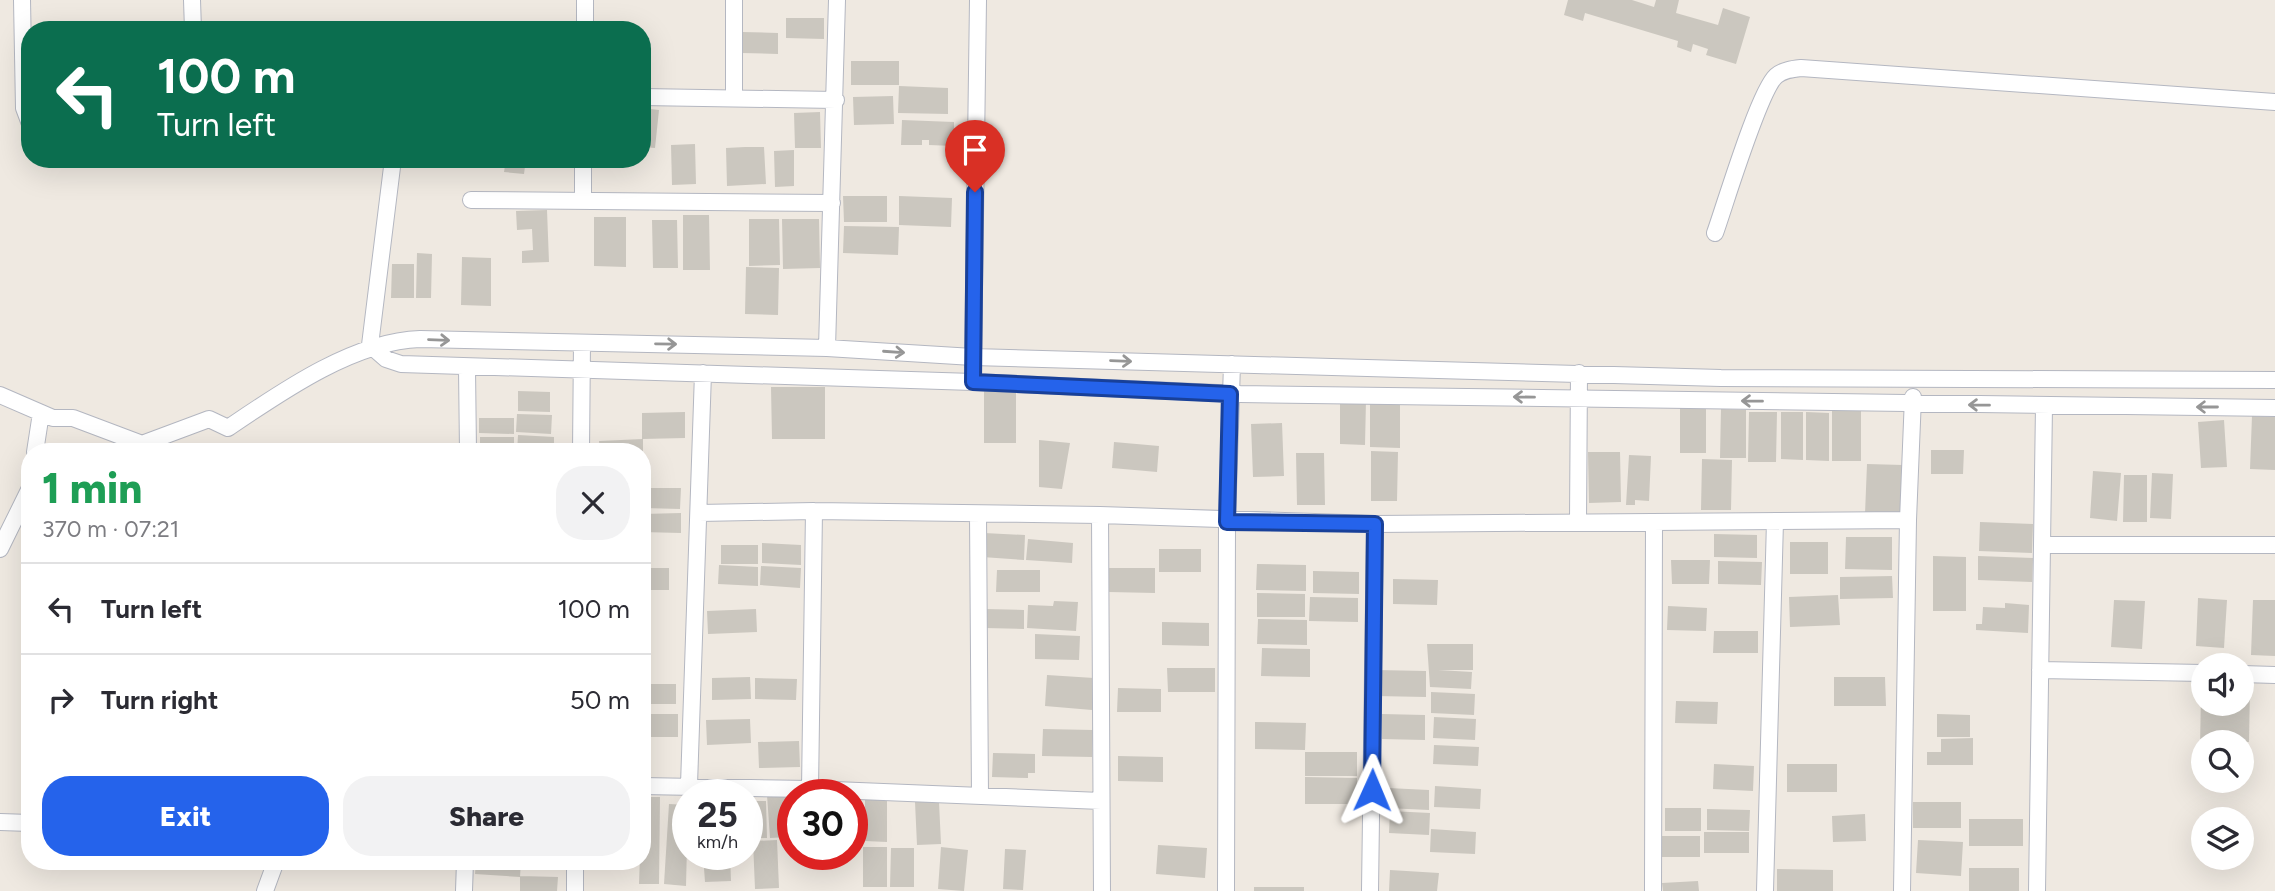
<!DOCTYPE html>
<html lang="en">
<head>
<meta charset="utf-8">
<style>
	:root { --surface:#fff; --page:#f2f2f3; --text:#2b2b33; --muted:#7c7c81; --line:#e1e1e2; --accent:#2563eb }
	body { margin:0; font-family:Figtree,sans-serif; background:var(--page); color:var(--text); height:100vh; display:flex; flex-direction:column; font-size:26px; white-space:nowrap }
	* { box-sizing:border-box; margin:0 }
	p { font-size:23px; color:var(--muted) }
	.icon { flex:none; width:38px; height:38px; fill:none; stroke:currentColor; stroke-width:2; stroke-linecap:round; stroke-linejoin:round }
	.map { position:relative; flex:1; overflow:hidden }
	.panel { position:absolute; left:21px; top:443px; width:630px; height:427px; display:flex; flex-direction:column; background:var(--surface); border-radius:28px; box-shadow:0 7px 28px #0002 }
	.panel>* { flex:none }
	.hud { position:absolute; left:21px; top:21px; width:630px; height:147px; border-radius:28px; box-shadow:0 7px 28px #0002; background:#0b6e4f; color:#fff; overflow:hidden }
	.tools { position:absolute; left:2191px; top:653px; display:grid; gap:14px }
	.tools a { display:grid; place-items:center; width:63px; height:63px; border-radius:50%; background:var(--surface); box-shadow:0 7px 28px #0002; font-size:35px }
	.speed { position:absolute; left:672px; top:779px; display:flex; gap:14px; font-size:35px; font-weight:700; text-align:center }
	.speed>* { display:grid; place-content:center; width:91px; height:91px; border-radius:50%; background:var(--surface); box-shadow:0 7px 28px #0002; line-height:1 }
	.speed small { font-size:18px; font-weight:400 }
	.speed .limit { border:10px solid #d22; background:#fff; color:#111 }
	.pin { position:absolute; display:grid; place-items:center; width:60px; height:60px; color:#fff; margin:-72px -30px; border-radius:50% 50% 50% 0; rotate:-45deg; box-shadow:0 0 7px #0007 }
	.pin .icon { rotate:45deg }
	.me { position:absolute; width:77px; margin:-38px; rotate:1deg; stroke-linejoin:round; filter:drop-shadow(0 0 5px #0008) }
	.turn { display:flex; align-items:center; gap:24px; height:147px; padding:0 21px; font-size:32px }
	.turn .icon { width:91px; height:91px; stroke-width:2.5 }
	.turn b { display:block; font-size:49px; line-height:60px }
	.round { display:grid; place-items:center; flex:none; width:74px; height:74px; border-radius:28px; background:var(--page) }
	.head { display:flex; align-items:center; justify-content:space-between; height:119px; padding:0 21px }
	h1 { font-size:42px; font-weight:800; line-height:52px; color:#1e9e55 }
	.action { display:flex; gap:14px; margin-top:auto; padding:14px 21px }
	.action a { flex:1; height:80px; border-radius:28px; background:var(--accent); color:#fff; font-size:28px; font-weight:800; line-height:80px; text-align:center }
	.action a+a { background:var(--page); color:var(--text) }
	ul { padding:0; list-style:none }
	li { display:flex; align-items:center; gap:21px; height:91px; padding:0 21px; border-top:2px solid var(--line) }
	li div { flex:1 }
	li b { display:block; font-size:26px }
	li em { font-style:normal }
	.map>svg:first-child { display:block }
	.building { fill:#cbc7bf }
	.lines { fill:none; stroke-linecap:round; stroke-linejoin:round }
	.street-casing { stroke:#b4b7c1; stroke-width:18 }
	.street { stroke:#fff; stroke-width:16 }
	.oneway { stroke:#969696 }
	.route-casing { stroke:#184099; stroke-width:18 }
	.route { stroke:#2563eb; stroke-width:12 }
</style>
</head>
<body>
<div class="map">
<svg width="2275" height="891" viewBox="0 0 2275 891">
	<rect width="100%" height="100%" fill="#efe9e1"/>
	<path class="building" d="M 1568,0 L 1632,0 L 1654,7 L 1656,0 L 1679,0 L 1676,13 L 1718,25 L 1723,8 L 1750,17 L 1736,64 L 1706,55 L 1708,49 L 1693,44 L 1691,52 L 1677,47 L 1678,41 L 1585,13 L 1583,21 L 1564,15 Z
		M 786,18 L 824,18 L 824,39 L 786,38 Z
		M 742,32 L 778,33 L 778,54 L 742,53 Z
		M 851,61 L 899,61 L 899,85 L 851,85 Z
		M 899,86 L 948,88 L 948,114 L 898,113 Z
		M 893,96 L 894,124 L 854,125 L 853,97 Z
		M 642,108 L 659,110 L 655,148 L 642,147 Z
		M 820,112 L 821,148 L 795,148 L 794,113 Z
		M 902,120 L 954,122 L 954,146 L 929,145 L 929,140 L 922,140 L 922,145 L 901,145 Z
		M 695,144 L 696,184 L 672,185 L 671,145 Z
		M 745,147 L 764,147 L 766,184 L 727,186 L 726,148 Z
		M 794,150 L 794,186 L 775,187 L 774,151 Z
		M 506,159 L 526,159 L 524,174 L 504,172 Z
		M 843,196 L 887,196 L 887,222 L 844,222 Z
		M 899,196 L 952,198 L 951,227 L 899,225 Z
		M 547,210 L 549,262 L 522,263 L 522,251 L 533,250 L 532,229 L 517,230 L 516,211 Z
		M 683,215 L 709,215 L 710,270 L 683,270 Z
		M 594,217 L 626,217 L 626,267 L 594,266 Z
		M 749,219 L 779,219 L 780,265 L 749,266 Z
		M 782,219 L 819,219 L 820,268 L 783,269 Z
		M 652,220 L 677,220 L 678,268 L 653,268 Z
		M 844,226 L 899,227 L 898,255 L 843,253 Z
		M 417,253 L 432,254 L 431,298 L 416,298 Z
		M 462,257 L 491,258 L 491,306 L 461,305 Z
		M 392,264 L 414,264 L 414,298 L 391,298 Z
		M 746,267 L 779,268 L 778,315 L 745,314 Z
		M 771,387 L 825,387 L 825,439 L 772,439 Z
		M 1016,390 L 1016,443 L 984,443 L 984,391 Z
		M 518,391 L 550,392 L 550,412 L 518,411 Z
		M 1340,399 L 1366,400 L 1365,445 L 1340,444 Z
		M 1680,403 L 1706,403 L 1706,453 L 1680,453 Z
		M 1370,404 L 1400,404 L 1400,448 L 1370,447 Z
		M 1721,409 L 1746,410 L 1746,458 L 1720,458 Z
		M 1832,410 L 1861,410 L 1861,461 L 1832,461 Z
		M 685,412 L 685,438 L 642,439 L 642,413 Z
		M 1749,412 L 1777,412 L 1776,462 L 1748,462 Z
		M 1781,412 L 1803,412 L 1803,460 L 1781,459 Z
		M 1806,412 L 1829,413 L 1829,461 L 1806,460 Z
		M 517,414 L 552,415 L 551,434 L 516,432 Z
		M 2252,416 L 2275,417 L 2275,470 L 2250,469 Z
		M 479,418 L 514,418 L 514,434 L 479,433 Z
		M 2224,420 L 2227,467 L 2201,468 L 2198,422 Z
		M 1282,423 L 1284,476 L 1253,477 L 1251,424 Z
		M 518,435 L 554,437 L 554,452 L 517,452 Z
		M 480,437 L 514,437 L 514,452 L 480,452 Z
		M 643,439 L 643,452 L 600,452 L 599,441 Z
		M 1039,440 L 1070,443 L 1062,489 L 1039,487 Z
		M 1114,442 L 1159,446 L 1157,472 L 1112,468 Z
		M 1931,450 L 1964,450 L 1963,474 L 1931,474 Z
		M 1371,451 L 1398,452 L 1397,501 L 1371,501 Z
		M 1588,452 L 1620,452 L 1621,502 L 1589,503 Z
		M 1296,453 L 1324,453 L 1325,505 L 1297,505 Z
		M 1629,455 L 1651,456 L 1649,501 L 1635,500 L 1635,505 L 1626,505 Z
		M 1702,459 L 1732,460 L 1731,510 L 1701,510 Z
		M 1867,464 L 1903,465 L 1902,515 L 1865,514 Z
		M 2093,471 L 2121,473 L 2117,521 L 2090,518 Z
		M 2152,473 L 2173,474 L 2171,519 L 2150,518 Z
		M 2124,475 L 2147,475 L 2147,522 L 2123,522 Z
		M 644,488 L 681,488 L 680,509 L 644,508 Z
		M 681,513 L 681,533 L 642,532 L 643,514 Z
		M 1980,522 L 2033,524 L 2032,553 L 1979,551 Z
		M 984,533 L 1025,535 L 1024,560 L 982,557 Z
		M 1714,534 L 1757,535 L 1757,558 L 1714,557 Z
		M 1846,537 L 1892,537 L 1892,570 L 1845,569 Z
		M 1028,539 L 1073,543 L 1072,563 L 1026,560 Z
		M 1790,542 L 1828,542 L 1828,574 L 1790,574 Z
		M 762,543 L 801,545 L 801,565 L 762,563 Z
		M 721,545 L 758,545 L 758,564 L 721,564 Z
		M 1159,549 L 1201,549 L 1201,572 L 1159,572 Z
		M 1933,556 L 1966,557 L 1966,611 L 1933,611 Z
		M 1978,556 L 2033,558 L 2032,582 L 1978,580 Z
		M 1671,560 L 1710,560 L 1709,584 L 1672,584 Z
		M 1718,561 L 1762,562 L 1761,585 L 1718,584 Z
		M 1257,564 L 1306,565 L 1306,591 L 1256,590 Z
		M 719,565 L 758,567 L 758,586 L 718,584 Z
		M 761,566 L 801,568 L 800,588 L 760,585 Z
		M 642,568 L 669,568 L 669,590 L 642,590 Z
		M 1109,568 L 1155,568 L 1155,593 L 1109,592 Z
		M 997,570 L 1040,570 L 1040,592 L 996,592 Z
		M 1313,571 L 1359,572 L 1359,594 L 1313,593 Z
		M 1892,576 L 1893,598 L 1840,599 L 1840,577 Z
		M 1393,579 L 1438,580 L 1437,605 L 1393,604 Z
		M 1257,593 L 1305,594 L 1305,617 L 1257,617 Z
		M 1838,595 L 1840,625 L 1790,627 L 1789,597 Z
		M 1310,597 L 1358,598 L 1358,622 L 1309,621 Z
		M 2198,598 L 2227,600 L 2224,648 L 2196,646 Z
		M 2114,600 L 2145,601 L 2142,649 L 2111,647 Z
		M 2253,600 L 2275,600 L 2275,656 L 2251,655 Z
		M 1054,601 L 1078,602 L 1076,631 L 1027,628 L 1028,605 L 1053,606 Z
		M 2005,603 L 2029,605 L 2028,633 L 1976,630 L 1976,624 L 1982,624 L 1983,607 L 2005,608 Z
		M 1668,606 L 1707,608 L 1706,631 L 1667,630 Z
		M 756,609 L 757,632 L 708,634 L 707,611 Z
		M 985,609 L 1024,610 L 1024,629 L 985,628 Z
		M 1258,619 L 1307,620 L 1307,645 L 1257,644 Z
		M 1162,622 L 1209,623 L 1209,646 L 1162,645 Z
		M 1714,631 L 1758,631 L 1758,653 L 1713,653 Z
		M 1035,634 L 1080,636 L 1079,660 L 1035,659 Z
		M 1427,644 L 1473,644 L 1473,670 L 1438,670 L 1472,672 L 1471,689 L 1430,687 Z
		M 1262,648 L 1310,649 L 1310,677 L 1261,676 Z
		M 1167,668 L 1215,668 L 1215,692 L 1168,692 Z
		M 1376,670 L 1426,671 L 1426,697 L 1376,696 Z
		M 1047,675 L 1094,678 L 1092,710 L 1045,706 Z
		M 750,677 L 751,699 L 712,700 L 712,678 Z
		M 1834,677 L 1885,677 L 1886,706 L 1834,706 Z
		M 755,678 L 797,679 L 796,700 L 755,699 Z
		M 642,684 L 676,684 L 676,704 L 642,704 Z
		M 2242,687 L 2250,687 L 2249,742 L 2203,742 L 2203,747 L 2200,747 L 2201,694 L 2203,704 L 2242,704 Z
		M 1118,688 L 1161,689 L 1161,712 L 1117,712 Z
		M 1431,692 L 1475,694 L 1474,715 L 1431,713 Z
		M 1676,701 L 1718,702 L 1717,724 L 1675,723 Z
		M 642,714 L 678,714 L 678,737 L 642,737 Z
		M 1382,714 L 1425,715 L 1425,740 L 1382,739 Z
		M 1937,714 L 1970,715 L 1970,737 L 1937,737 Z
		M 1434,717 L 1476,719 L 1475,740 L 1433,738 Z
		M 750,719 L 751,743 L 707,745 L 706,720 Z
		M 1255,722 L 1306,723 L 1305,750 L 1255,749 Z
		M 1043,729 L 1093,730 L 1092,757 L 1042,756 Z
		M 1973,738 L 1973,765 L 1927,765 L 1927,752 L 1941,752 L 1941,739 Z
		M 799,741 L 800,767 L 759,768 L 758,742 Z
		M 1434,745 L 1479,747 L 1478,766 L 1433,764 Z
		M 1305,752 L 1357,752 L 1357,776 L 1305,776 Z
		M 993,753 L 1035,754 L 1035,773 L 1028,773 L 1028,778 L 992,777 Z
		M 1118,756 L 1163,757 L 1163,782 L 1118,781 Z
		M 1714,764 L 1754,766 L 1753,791 L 1713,789 Z
		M 1787,764 L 1837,764 L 1837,792 L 1787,792 Z
		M 1305,777 L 1357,778 L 1357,804 L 1305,804 Z
		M 1435,786 L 1481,789 L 1480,809 L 1434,807 Z
		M 1388,788 L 1429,790 L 1429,810 L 1387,808 Z
		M 786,793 L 789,837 L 770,838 L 767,795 Z
		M 642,797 L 660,797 L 659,884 L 639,884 Z
		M 865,797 L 887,798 L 887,842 L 865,841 Z
		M 755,801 L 766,801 L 767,838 L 755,838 Z
		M 915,802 L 939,802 L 941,844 L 917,845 Z
		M 1913,802 L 1961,802 L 1961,828 L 1913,828 Z
		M 669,804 L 688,805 L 686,886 L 664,884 Z
		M 1665,808 L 1701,808 L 1701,831 L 1665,831 Z
		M 1707,809 L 1750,810 L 1749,831 L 1707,830 Z
		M 1390,811 L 1430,813 L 1429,835 L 1389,833 Z
		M 1865,814 L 1866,841 L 1833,842 L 1832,816 Z
		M 1969,819 L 2023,819 L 2023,846 L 1969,846 Z
		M 1431,829 L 1476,832 L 1475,854 L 1430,852 Z
		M 1704,832 L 1749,832 L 1749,853 L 1704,853 Z
		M 1662,836 L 1700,836 L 1700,857 L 1662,857 Z
		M 777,840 L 779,888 L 755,889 L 753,841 Z
		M 1918,840 L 1963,842 L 1961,876 L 1916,873 Z
		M 1158,845 L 1207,848 L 1205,878 L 1156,874 Z
		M 863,847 L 887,847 L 887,887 L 863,887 Z
		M 941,847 L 968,850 L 964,891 L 938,889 Z
		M 891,848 L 914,848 L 914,887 L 890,887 Z
		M 1005,849 L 1026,850 L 1023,890 L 1003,889 Z
		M 703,854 L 730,854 L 731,881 L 705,882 Z
		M 476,861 L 521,861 L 520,877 L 475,874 Z
		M 1969,868 L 2019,868 L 2019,891 L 1969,891 Z
		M 1777,869 L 1833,870 L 1833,891 L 1777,891 Z
		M 1390,870 L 1439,873 L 1437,891 L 1389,891 Z
		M 520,876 L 558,877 L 557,891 L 520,891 Z
		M 1698,881 L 1699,891 L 1663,891 L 1662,883 Z
		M 1254,887 L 1304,887 L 1304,891 L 1254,891 Z"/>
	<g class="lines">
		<defs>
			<path id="street" d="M 22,0 L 24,108 L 30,124
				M 192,0 L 193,30
				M 585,30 L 585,0
				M 642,97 L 836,100
				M 734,97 L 734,0
				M 393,159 L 370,345 L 386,359 L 401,364 L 973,382 L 1240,394 L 2275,408
				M 471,200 L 832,203
				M 583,200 L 583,159
				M 1715,233 C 1725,205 1759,91 1776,76 C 1783,70 1792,69 1801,68 L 2275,102
				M 827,348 L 837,0
				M 973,365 L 978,0
				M 467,368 L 468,452
				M 0,395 L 53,418 L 73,418 L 142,444 L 209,419 L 228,428 C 281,392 354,341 420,339 L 827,348 L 973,357 L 1721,378 L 2275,380
				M 35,452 L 41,413
				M 581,452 L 582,343
				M 699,513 L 814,511 L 1100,515 L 1375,524 L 1908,520
				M 978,515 L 980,796
				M 1100,515 L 1102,891
				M 1578,521 L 1579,373
				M 2042,545 L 2275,545
				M 0,549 L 30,488
				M 2040,670 L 2203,673
				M 2242,674 L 2275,675
				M 689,785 L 703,373
				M 642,786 L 810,789 L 1101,801
				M 810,789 L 814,511
				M 0,822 L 30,823
				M 575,861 L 575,891
				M 265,891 L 276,861
				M 464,891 L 465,861
				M 1226,891 L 1227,522 L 1232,364
				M 1370,891 L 1375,524
				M 1653,891 L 1654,522
				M 1765,891 L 1775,521
				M 1902,891 L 1908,520 L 1913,397
				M 2037,891 L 2044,406"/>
		</defs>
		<use href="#street" class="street-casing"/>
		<use href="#street" class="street"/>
	</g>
	<defs><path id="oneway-shaft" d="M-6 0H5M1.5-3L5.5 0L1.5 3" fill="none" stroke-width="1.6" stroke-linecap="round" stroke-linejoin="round" transform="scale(1.75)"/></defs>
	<g class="oneway">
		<use href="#oneway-shaft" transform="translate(439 340) rotate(2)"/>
		<use href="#oneway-shaft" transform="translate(666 344) rotate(1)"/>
		<use href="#oneway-shaft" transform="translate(894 352) rotate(4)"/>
		<use href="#oneway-shaft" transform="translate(1121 361) rotate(2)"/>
		<use href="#oneway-shaft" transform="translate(1524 397) rotate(-179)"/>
		<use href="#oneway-shaft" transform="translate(1752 401) rotate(-179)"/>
		<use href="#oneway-shaft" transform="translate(1979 405) rotate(-179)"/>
		<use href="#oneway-shaft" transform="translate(2207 407) rotate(-180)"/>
	</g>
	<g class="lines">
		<defs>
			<path id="route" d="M 975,192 L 973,382 L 1230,394 L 1227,522 L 1375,524 L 1372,790"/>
		</defs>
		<use href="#route" class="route-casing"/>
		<use href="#route" class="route"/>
	</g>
</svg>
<div class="tools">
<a><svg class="icon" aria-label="sound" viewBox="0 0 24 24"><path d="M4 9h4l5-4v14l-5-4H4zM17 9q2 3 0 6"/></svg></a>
<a><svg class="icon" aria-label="search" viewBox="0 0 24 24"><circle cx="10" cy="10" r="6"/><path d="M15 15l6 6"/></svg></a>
<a><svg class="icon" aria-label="layers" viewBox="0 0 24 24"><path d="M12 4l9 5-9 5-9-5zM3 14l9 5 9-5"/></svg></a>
</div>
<div class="speed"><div>25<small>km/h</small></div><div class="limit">30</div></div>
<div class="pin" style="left:975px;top:192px;background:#d93025"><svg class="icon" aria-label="arrive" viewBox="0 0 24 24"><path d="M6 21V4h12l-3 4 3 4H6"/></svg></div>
<svg class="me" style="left:1372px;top:790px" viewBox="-20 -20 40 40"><path d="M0-17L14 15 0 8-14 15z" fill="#2563eb" stroke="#fff" stroke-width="4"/></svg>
<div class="hud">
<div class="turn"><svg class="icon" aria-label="left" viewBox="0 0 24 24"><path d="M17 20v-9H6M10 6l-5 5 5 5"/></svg><div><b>100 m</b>Turn left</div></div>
</div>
<section class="panel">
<div class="head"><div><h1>1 min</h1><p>370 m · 07:21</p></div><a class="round"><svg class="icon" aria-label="close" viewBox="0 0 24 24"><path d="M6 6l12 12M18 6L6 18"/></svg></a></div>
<ul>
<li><svg class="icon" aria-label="left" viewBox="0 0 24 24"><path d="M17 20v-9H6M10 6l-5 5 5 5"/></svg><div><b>Turn left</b></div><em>100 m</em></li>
<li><svg class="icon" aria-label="right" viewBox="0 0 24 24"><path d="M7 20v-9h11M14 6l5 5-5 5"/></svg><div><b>Turn right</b></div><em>50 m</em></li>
</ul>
<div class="action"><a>Exit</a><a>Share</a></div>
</section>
</div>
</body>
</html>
